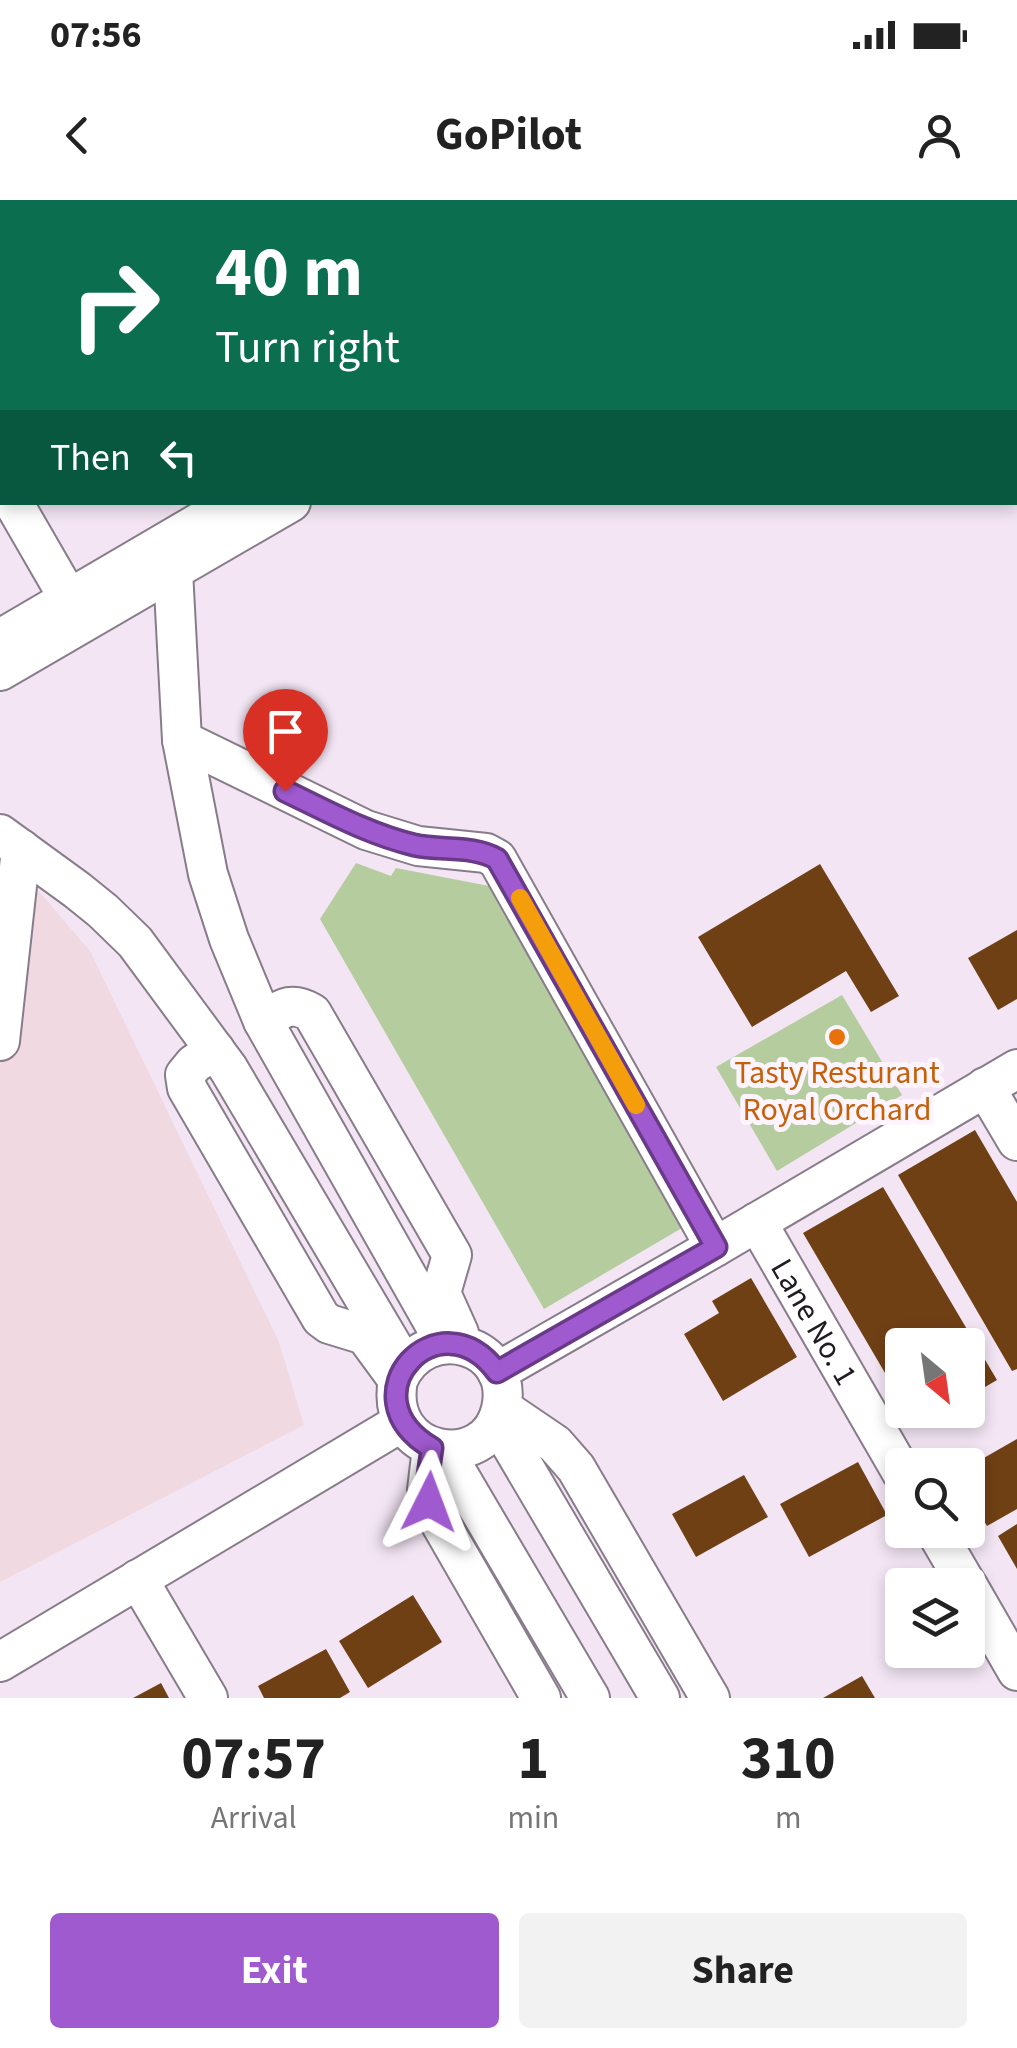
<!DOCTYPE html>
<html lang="en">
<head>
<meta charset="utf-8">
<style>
	:root { --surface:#fff; --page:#f2f2f2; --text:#222; --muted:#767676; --accent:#a05acf }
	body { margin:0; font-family:"Source Sans 3",sans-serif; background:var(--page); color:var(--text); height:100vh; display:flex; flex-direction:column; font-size:38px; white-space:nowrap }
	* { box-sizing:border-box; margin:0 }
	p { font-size:32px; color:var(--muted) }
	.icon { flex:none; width:55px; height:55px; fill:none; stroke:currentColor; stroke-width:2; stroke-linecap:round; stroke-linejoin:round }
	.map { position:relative; height:1498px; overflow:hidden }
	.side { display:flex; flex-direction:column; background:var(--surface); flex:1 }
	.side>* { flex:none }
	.top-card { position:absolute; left:0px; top:0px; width:1018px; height:305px; box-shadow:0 5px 15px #0003; background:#0b6e4f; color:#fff; overflow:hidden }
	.needle { width:65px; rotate:151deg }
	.buttons { position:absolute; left:885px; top:1128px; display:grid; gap:20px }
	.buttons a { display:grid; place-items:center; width:100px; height:100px; border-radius:10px; background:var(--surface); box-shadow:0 5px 15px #0003; font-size:50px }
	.pin { position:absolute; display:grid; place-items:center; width:85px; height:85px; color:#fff; margin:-102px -42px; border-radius:50% 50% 50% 0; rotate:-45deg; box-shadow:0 0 10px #0007 }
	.pin .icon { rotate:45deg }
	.me { position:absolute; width:110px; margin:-55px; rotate:3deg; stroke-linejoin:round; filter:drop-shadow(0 0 8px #0008) }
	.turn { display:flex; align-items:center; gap:35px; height:210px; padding:0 50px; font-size:45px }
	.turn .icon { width:130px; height:130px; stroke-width:2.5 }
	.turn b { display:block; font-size:70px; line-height:85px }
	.then { display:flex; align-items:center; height:95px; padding:0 50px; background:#0003; gap:20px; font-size:38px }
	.eta { display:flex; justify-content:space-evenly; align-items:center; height:170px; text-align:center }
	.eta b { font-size:60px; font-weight:700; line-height:70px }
	.action { display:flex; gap:20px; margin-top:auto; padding:20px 50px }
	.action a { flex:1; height:115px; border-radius:10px; background:var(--accent); color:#fff; font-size:40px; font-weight:700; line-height:115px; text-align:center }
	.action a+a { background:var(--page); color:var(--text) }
	.status { display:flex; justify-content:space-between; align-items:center; height:70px; padding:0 50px; background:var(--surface); direction:ltr }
	.status svg { height:28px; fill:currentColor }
	header { display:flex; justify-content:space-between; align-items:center; height:130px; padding:0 50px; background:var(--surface); font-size:45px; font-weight:700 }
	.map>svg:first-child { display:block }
	.commercial { fill:#f1d9e2 }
	.green { fill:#b4cc9e }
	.building { fill:#704015 }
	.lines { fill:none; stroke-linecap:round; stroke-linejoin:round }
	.minor-casing { stroke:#887c8a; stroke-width:42 }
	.minor { stroke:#fff; stroke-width:38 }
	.route-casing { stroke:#683a87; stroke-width:25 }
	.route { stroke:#a05acf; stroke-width:18 }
	.slow { stroke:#f59e0b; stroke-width:18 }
	.food-dot { fill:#e8710a; stroke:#fdf4fe; stroke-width:4 }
	.labels { text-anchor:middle; stroke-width:10; stroke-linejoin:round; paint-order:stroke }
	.food-label { font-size:32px; fill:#c56008; stroke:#fdf4fe }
	.street-label { font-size:32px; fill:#201b21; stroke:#fdf4fe }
</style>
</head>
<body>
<div class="status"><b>07:56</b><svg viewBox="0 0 49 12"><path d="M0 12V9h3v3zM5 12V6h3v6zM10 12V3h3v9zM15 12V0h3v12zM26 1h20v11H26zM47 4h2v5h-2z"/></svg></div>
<header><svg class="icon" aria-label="back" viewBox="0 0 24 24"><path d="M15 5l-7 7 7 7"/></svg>GoPilot<svg class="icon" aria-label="person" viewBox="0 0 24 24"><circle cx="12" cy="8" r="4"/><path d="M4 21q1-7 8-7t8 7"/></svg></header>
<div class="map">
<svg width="1017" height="1498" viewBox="0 0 1017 1498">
	<rect width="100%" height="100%" fill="#f3e5f4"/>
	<path class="commercial" d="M 0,654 L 43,696 L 90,751 L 279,1142 L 304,1225 L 0,1382 Z"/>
	<path class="green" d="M 356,663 L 391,676 L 396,668 L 489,686 L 687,1025 L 544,1109 L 320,719 Z
		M 842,795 L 902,895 L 777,971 L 716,867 Z"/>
	<path class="building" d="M 820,664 L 899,796 L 871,812 L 846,771 L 752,827 L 698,737 Z
		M 1017,730 L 1017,799 L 998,810 L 968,758 Z
		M 975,930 L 1017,1002 L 1017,1169 L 1012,1171 L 898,975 Z
		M 883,987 L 997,1180 L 968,1197 L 968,1145 L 902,1145 L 902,1202 L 803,1033 Z
		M 751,1078 L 797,1157 L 723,1201 L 684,1134 L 719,1113 L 712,1101 Z
		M 907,1210 L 946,1210 L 917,1227 Z
		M 1017,1239 L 1017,1309 L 987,1326 L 968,1293 L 968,1267 Z
		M 858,1262 L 887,1315 L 809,1357 L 780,1304 Z
		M 744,1275 L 768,1317 L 696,1357 L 672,1314 Z
		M 1017,1324 L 1017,1369 L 998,1336 Z
		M 413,1395 L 442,1442 L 368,1488 L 339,1441 Z
		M 326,1449 L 350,1492 L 340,1498 L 264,1498 L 258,1486 Z
		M 862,1476 L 875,1498 L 823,1498 Z
		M 161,1483 L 169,1498 L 133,1498 Z"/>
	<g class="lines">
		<defs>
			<g id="minor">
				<path d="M 735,2 L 740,0"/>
				<path d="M 805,2 L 809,0"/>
				<path d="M 13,302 L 69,399"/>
				<path d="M 159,347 L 173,371 L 182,540 L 208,674 L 229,739 L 263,821 L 445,1143"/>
				<path d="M 0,439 L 234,302"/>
				<path d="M 0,471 L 291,302"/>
				<path d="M 182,540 L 366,630 L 418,646 L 486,653 L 497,659 L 715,1047"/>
				<path d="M 0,634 L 77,690 L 103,711 L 135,742 L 228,868 L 396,1152"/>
				<path d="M 263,821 C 282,809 290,800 312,813 L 452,1055 L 441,1093 L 459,1133"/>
				<path d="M 0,841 L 21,649"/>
				<path d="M 215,850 L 194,864 L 185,875 L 187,888 L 321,1118 L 329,1124 L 365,1135 L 398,1180 C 383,1258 487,1274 501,1209 C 516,1144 426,1117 398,1180"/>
				<path d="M 985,887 L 1017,941"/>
				<path id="s1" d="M 757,1022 L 902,1273"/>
				<path d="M 497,1172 L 715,1047 L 1017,869"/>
				<path d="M 502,1208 L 555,1244 L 576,1268 L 710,1498"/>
				<path d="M 497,1221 L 660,1498"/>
				<path d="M 432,1248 L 427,1290 L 431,1307 L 541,1498"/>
				<path d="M 444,1250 L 590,1498"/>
				<path d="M 935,1330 L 967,1385"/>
				<path d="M 138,1379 L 208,1498"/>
				<path d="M 968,1386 L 1017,1471"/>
				<path d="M 0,1462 L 402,1222"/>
			</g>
		</defs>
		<use href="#minor" class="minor-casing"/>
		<use href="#minor" class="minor"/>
	</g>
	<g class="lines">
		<defs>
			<path id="route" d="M 285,591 C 327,611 368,634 414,645 C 441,651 473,645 497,659 L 716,1047 L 497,1172 C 440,1094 343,1196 432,1248 L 427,1282 L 429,1302"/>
		</defs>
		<use href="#route" class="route-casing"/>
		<use href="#route" class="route"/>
		<path class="slow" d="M 520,698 L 636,905"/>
	</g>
	<circle class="food-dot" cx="837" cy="837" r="10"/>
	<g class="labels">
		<g class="food-label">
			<text x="837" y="883">Tasty Resturant<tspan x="837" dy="37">Royal Orchard</tspan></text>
		</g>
		<g class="street-label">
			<text dy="11" stroke="none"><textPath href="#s1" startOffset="115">Lane No. 1</textPath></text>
		</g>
	</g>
</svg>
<div class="buttons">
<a><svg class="needle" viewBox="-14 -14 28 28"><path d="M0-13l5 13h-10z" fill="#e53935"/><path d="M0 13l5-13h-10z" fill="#767676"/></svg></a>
<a><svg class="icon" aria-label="search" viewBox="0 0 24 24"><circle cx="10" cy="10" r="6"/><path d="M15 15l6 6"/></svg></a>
<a><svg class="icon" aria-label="layers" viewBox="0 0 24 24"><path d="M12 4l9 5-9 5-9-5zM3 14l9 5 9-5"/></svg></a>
</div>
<div class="pin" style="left:285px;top:591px;background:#d93025"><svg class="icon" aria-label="arrive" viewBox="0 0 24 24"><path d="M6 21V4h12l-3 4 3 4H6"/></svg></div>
<svg class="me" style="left:429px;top:1302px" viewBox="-20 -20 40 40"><path d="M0-17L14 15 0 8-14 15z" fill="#a05acf" stroke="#fff" stroke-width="4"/></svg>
<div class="top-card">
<div class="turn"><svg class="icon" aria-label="right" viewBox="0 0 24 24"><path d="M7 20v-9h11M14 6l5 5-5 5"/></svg><div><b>40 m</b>Turn right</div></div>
<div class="then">Then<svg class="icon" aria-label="left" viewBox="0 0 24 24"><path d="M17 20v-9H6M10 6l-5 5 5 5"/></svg></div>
</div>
</div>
<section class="side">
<div class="eta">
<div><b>07:57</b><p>Arrival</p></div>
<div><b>1</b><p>min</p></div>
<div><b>310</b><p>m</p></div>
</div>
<div class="action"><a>Exit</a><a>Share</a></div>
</section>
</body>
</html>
